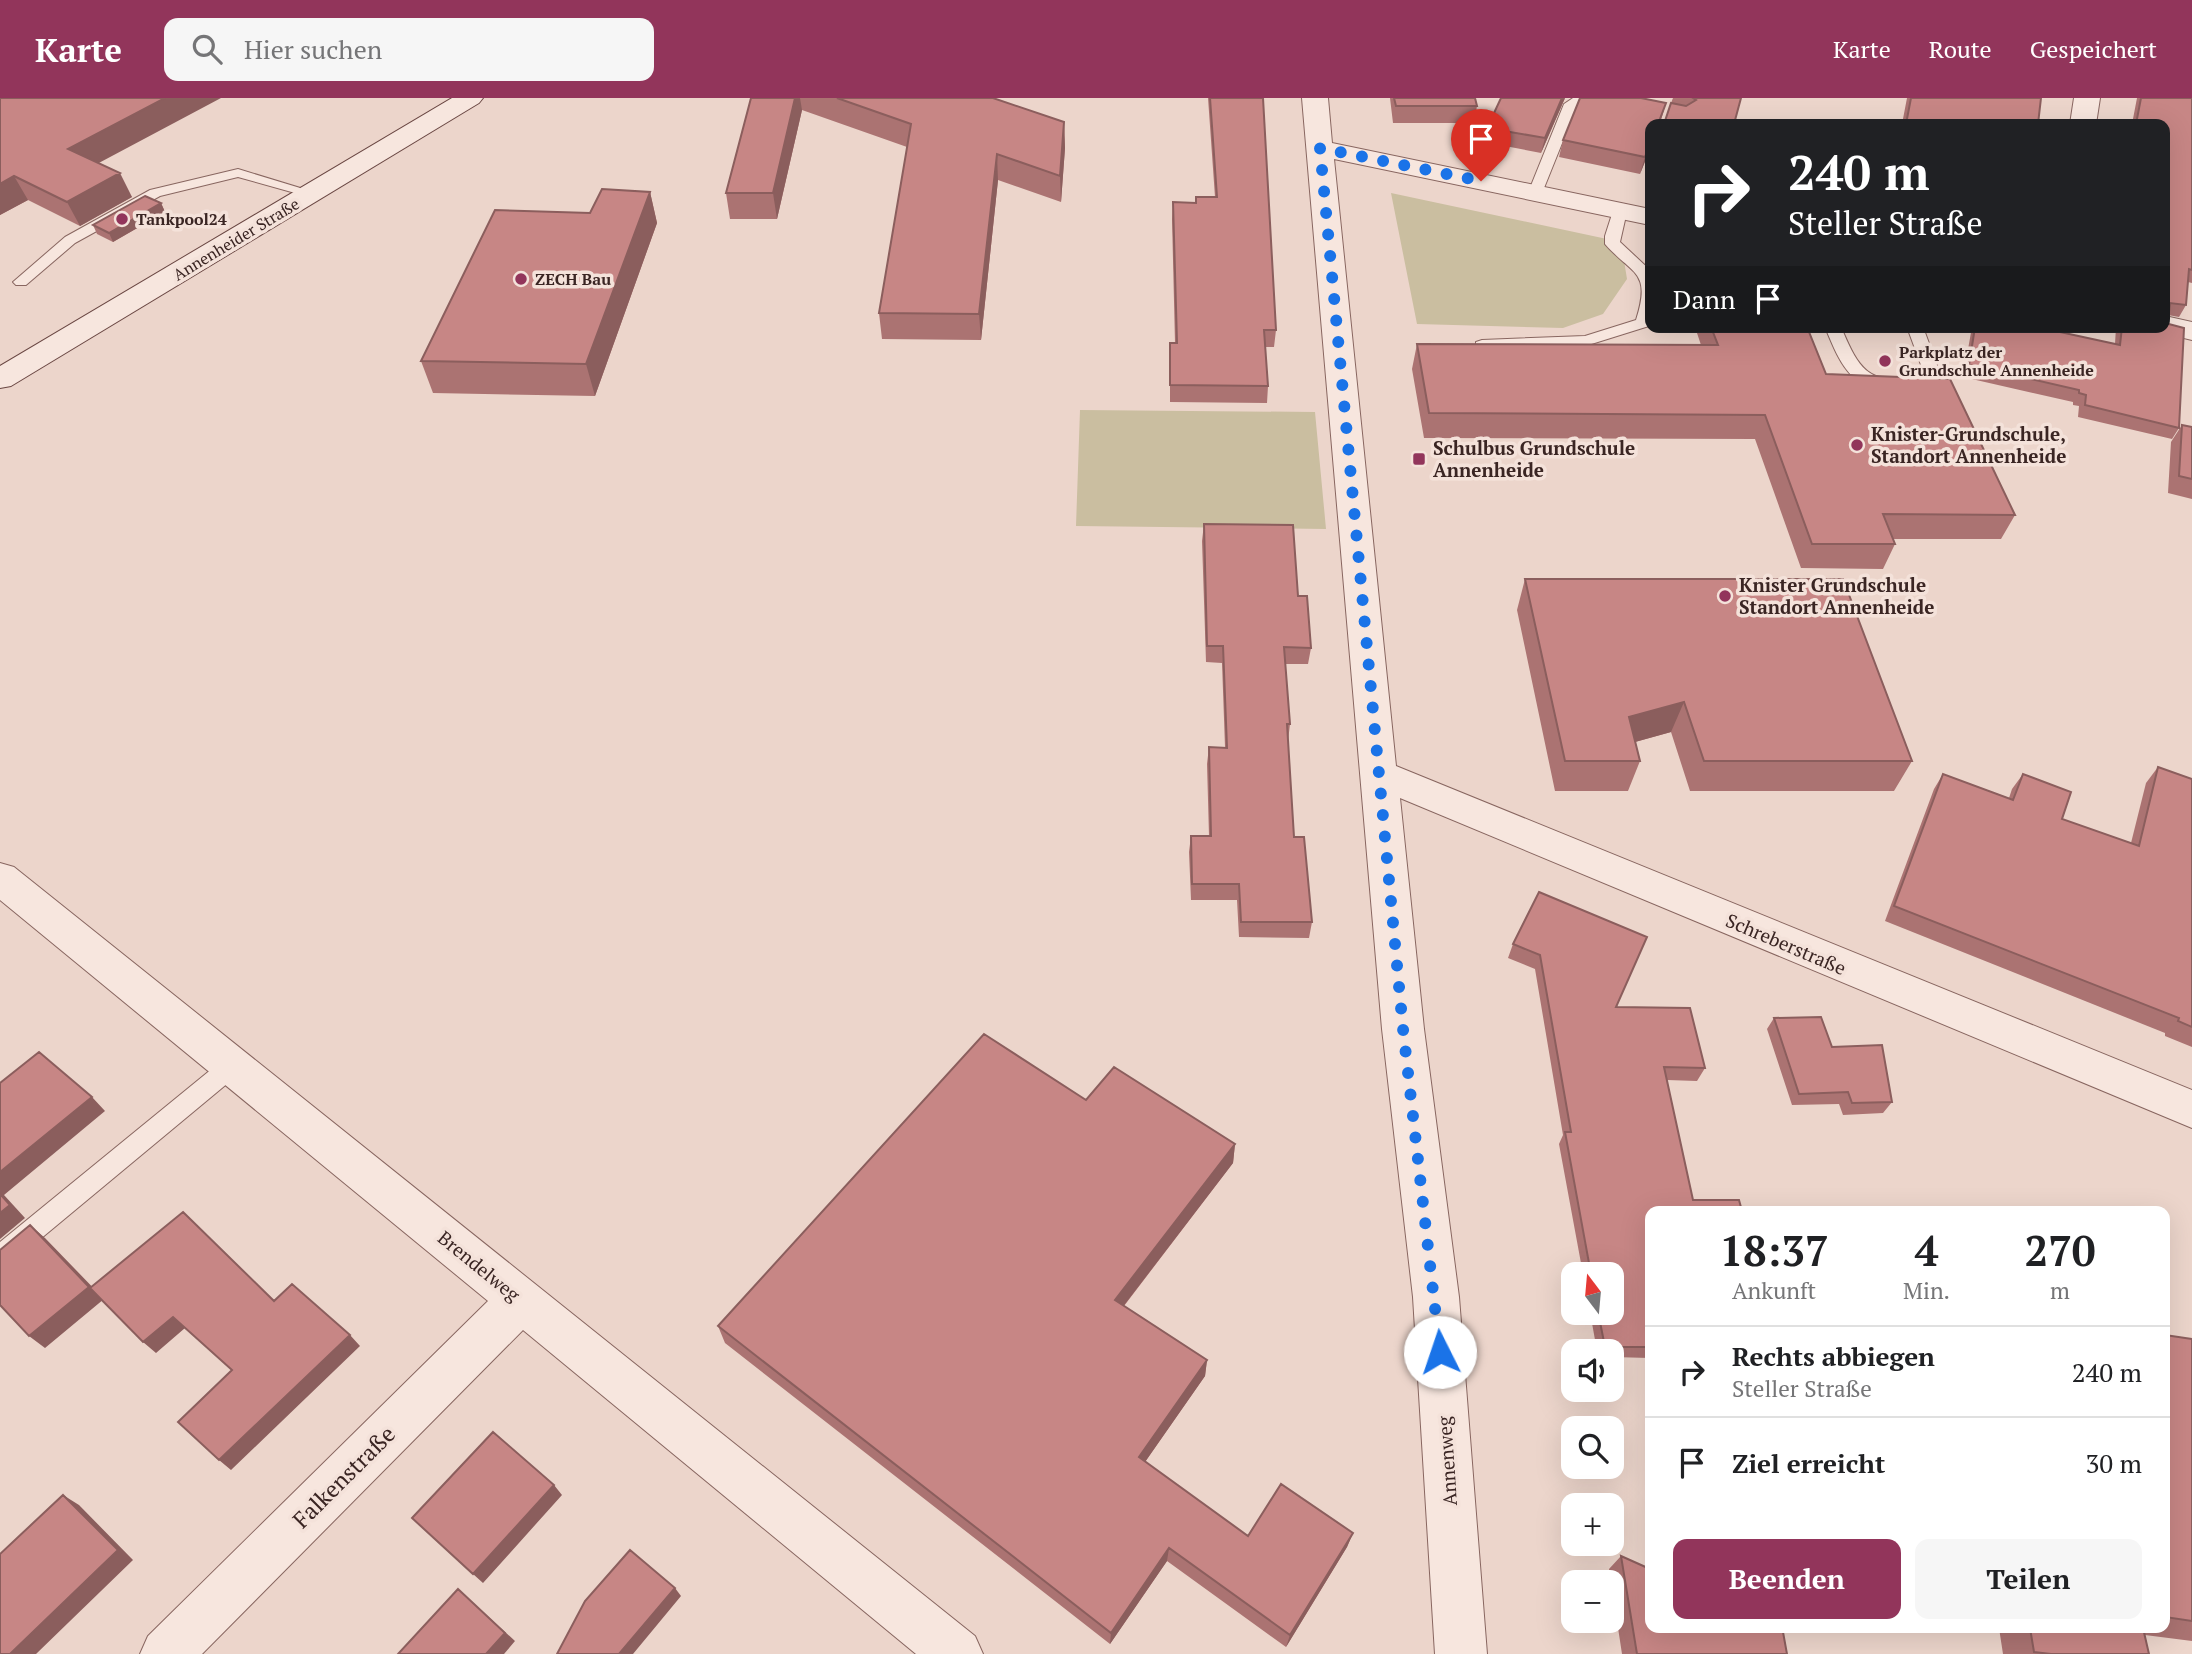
<!DOCTYPE html>
<html lang="de">
<head>
<meta charset="utf-8">
<style>
	:root { --surface:#fff; --page:#f6f6f6; --text:#202124; --muted:#757577; --line:#e0e0e0; --accent:#92355b }
	body { margin:0; font-family:"PT Serif",serif; background:var(--page); color:var(--text); height:100vh; display:flex; flex-direction:column; font-size:26px; white-space:nowrap }
	* { box-sizing:border-box; margin:0 }
	p { font-size:23px; color:var(--muted) }
	.icon { flex:none; width:38px; height:38px; fill:none; stroke:currentColor; stroke-width:2; stroke-linecap:round; stroke-linejoin:round }
	.map { position:relative; flex:1; overflow:hidden }
	.drawer { position:absolute; left:1645px; top:1108px; width:525px; height:427px; display:flex; flex-direction:column; background:var(--surface); border-radius:14px; box-shadow:0 7px 28px #0002 }
	.drawer>* { flex:none }
	.hud { position:absolute; left:1645px; top:21px; width:525px; height:214px; border-radius:14px; box-shadow:0 7px 28px #0002; background:#202124; color:#fff; overflow:hidden }
	.needle { width:46px; rotate:344deg }
	.buttons { position:absolute; left:1561px; top:1164px; display:grid; gap:14px }
	.buttons a { display:grid; place-items:center; width:63px; height:63px; border-radius:14px; background:var(--surface); box-shadow:0 7px 28px #0002; font-size:35px }
	.pin { position:absolute; display:grid; place-items:center; width:60px; height:60px; color:#fff; margin:-72px -30px; border-radius:50% 50% 50% 0; rotate:-45deg; box-shadow:0 0 7px #0007 }
	.pin .icon { rotate:45deg }
	.me { position:absolute; width:77px; margin:-38px; rotate:356deg; stroke-linejoin:round; filter:drop-shadow(0 0 5px #0008) }
	.turn { display:flex; align-items:center; gap:24px; height:147px; padding:0 28px; font-size:32px }
	.turn .icon { width:91px; height:91px; stroke-width:2.5 }
	.turn b { display:block; font-size:49px; line-height:60px }
	.then { display:flex; align-items:center; height:66px; padding:0 28px; background:#0003; gap:14px; font-size:26px }
	.eta { display:flex; justify-content:space-evenly; align-items:center; height:119px; text-align:center }
	.eta b { font-size:42px; font-weight:700; line-height:49px }
	.cta { display:flex; gap:14px; margin-top:auto; padding:14px 28px }
	.cta a { flex:1; height:80px; border-radius:14px; background:var(--accent); color:#fff; font-size:28px; font-weight:700; line-height:80px; text-align:center }
	.cta a+a { background:var(--page); color:var(--text) }
	ul { padding:0; list-style:none }
	li { display:flex; align-items:center; gap:21px; height:91px; padding:0 28px; border-top:2px solid var(--line) }
	li div { flex:1 }
	li b { display:block; font-size:26px }
	li em { font-style:normal }
	header { display:flex; align-items:center; gap:42px; box-sizing:border-box; height:98px; padding:0 35px; background:var(--accent); color:#fff }
	header strong { font-size:33px }
	nav { display:flex; gap:38px; margin-inline-start:auto; font-size:24px }
	.search { width:490px; height:63px; background:var(--page); display:flex; align-items:center; gap:18px; box-sizing:border-box; padding:0 24px; border-radius:14px; color:var(--muted); font-size:26px }
	.map>svg:first-child { display:block }
	.green { fill:#cabea0 }
	.lines { fill:none; stroke-linecap:round; stroke-linejoin:round }
	.lane-casing { stroke:#886660; stroke-width:2 }
	.street-casing { stroke:#886660; stroke-width:2 }
	.secondary-casing { stroke:#6a4743; stroke-width:2 }
	.lane { fill:#f7e6de; fill-rule:evenodd }
	.street { fill:#f7e6de; fill-rule:evenodd }
	.secondary { fill:#f7e6de; fill-rule:evenodd }
	.wall { fill:#ab7372 }
	.shaded-wall { fill:#8b5e5d }
	.building { fill:#c78685; stroke:#8b5e5d; stroke-width:2 }
	.route { stroke:#1a73e8; stroke-width:12; stroke-dasharray:0 21.6 }
	.poi-dot { fill:#92355b; stroke:#f4e2da; stroke-width:2.5 }
	.labels { text-anchor:middle; stroke-width:7; stroke-linejoin:round; paint-order:stroke }
	.far-poi-label { font-size:16px; font-weight:bold; fill:#3a2523; stroke:#f4e2da; text-anchor:start }
	.far-street-label { font-size:16px; fill:#3a2523; stroke:#f4e2da }
	.poi-label { font-size:19px; font-weight:bold; fill:#3a2523; stroke:#f4e2da; text-anchor:start }
	.street-label { font-size:19px; fill:#3a2523; stroke:#f4e2da }
	.near-street-label { font-size:23px; fill:#3a2523; stroke:#f4e2da }
</style>
</head>
<body>
<header>
<strong>Karte</strong>
<div class="search"><svg class="icon" aria-label="search" viewBox="0 0 24 24"><circle cx="10" cy="10" r="6"/><path d="M15 15l6 6"/></svg>Hier suchen</div>
<nav><a>Karte</a><a>Route</a><a>Gespeichert</a></nav>
</header>
<div class="map">
<svg width="2192" height="1556" viewBox="0 0 2192 1556">
	<rect width="100%" height="100%" fill="#ecd5cb"/>
	<path class="green" d="M 1391,95 L 1621,144 L 1627,181 L 1603,216 L 1563,230 L 1417,226 Z
		M 1080,312 L 1315,314 L 1326,431 L 1076,428 Z"/>
	<g class="lines">
		<defs>
			<path id="lane" d="M 1573,0 L 1591,0 L 1577,8 L 1542,95 L 1540,98 L 1530,98 L 1528,95 L 1564,6 Z
				M 238,71 L 320,96 L 313,100 L 238,79 L 160,98 L 75,145 L 26,187 L 16,187 L 13,184 L 65,139 L 150,92 Z
				M 1620,109 L 1627,113 L 1620,144 L 1650,172 L 1649,228 L 1585,248 L 1476,250 L 1476,244 L 1482,242 L 1585,238 L 1636,222 C 1652,172 1632,177 1605,146 L 1605,138 L 1613,113 Z
				M 1825,229 L 1841,229 C 1859,272 1868,287 1918,280 L 1921,267 L 1907,229 L 1923,229 L 1937,267 L 1934,284 C 1927,291 1913,292 1903,292 C 1852,295 1842,270 1825,229 Z
				M 232,958 L 240,961 L 243,968 L 240,975 L 9,1167 L 0,1170 L 0,1144 L 224,961 Z"/>
			<path id="street" d="M 1302,0 L 1328,0 L 1332,45 L 1650,111 L 1650,127 L 1334,61 L 1396,668 L 2192,992 L 2192,1030 L 1400,700 L 1424,931 L 1459,1199 L 1487,1556 L 1435,1556 L 1413,1199 L 1382,931 Z
				M 2074,0 L 2100,0 L 2096,26 L 2070,26 Z
				M 2165,218 L 2192,224 L 2192,242 L 2155,233 L 2152,229 L 2165,229 Z
				M 0,765 L 14,769 L 975,1538 L 983,1556 L 916,1556 L 523,1232 L 202,1556 L 140,1556 L 148,1538 L 488,1203 L 0,802 Z"/>
			<path id="secondary" d="M 452,0 L 483,0 L 479,5 L 11,288 L 0,290 L 0,268 Z"/>
		</defs>
		<use href="#lane" class="lane-casing"/>
		<use href="#street" class="street-casing"/>
		<use href="#secondary" class="secondary-casing"/>
		<use href="#lane" class="lane"/>
		<use href="#street" class="street"/>
		<use href="#secondary" class="secondary"/>
	</g>
	<path class="wall" d="M 0,0 L 98,65 L 132,99 L 80,128 L 28,102 L 0,117 Z
		M 751,0 L 993,0 L 1064,24 L 1065,50 L 1061,104 L 998,82 L 981,242 L 882,241 L 879,215 L 907,49 L 802,12 L 777,121 L 730,121 L 726,95 Z
		M 1208,0 L 1263,0 L 1276,232 L 1274,249 L 1265,249 L 1268,288 L 1267,305 L 1170,304 L 1170,245 L 1175,245 L 1172,121 L 1173,104 L 1195,105 L 1215,99 Z
		M 1390,0 L 1475,0 L 1477,8 L 1474,25 L 1393,25 Z
		M 1565,0 L 1541,55 L 1484,44 L 1487,30 Z
		M 1673,0 L 1741,0 L 1734,26 L 1671,5 Z
		M 1907,0 L 2041,0 L 2038,26 L 1902,26 Z
		M 2137,0 L 2192,0 L 2192,185 L 2188,184 L 2186,207 L 2179,219 L 2168,217 L 2165,222 L 2165,26 L 2132,26 Z
		M 1666,5 L 1661,22 L 1650,26 L 1650,51 L 1640,76 L 1559,59 L 1563,42 Z
		M 650,94 L 657,125 L 595,298 L 433,295 L 421,263 L 590,115 Z
		M 161,105 L 165,114 L 113,144 L 97,136 L 93,127 Z
		M 1695,229 L 1807,229 L 1826,276 L 2015,417 L 2001,441 L 1893,441 L 1895,446 L 1883,471 L 1801,470 L 1755,341 L 1424,340 L 1412,271 L 1417,246 L 1701,247 Z
		M 1972,229 L 2037,229 L 2115,246 L 2116,229 L 2165,229 L 2179,330 L 2172,341 L 2078,319 L 2079,308 L 2073,307 L 2073,304 L 1963,279 Z
		M 2182,327 L 2192,329 L 2192,401 L 2168,395 L 2171,344 Z
		M 1204,426 L 1298,498 L 1311,550 L 1308,566 L 1285,566 L 1290,626 L 1288,643 L 1294,739 L 1312,824 L 1309,840 L 1239,839 L 1237,802 L 1191,802 L 1189,754 L 1191,738 L 1209,738 L 1207,666 L 1209,649 L 1225,649 L 1222,565 L 1206,564 L 1202,443 Z
		M 1525,481 L 1912,663 L 1894,693 L 1690,693 L 1671,634 L 1635,644 L 1640,663 L 1628,693 L 1555,693 L 1517,512 Z
		M 2158,669 L 2192,681 L 2192,949 L 2165,938 L 2165,935 L 1885,823 L 1934,691 L 1943,676 L 2009,700 L 2012,691 L 2023,676 L 2062,721 L 2131,745 L 2146,685 Z
		M 1539,794 L 1616,909 L 1705,970 L 1697,983 L 1667,982 L 1650,1113 L 1650,1260 L 1612,1259 L 1612,1253 L 1597,1253 L 1590,1214 L 1612,1214 L 1612,1176 L 1583,1176 L 1559,1046 L 1563,1037 L 1535,871 L 1508,860 L 1513,846 Z
		M 1774,920 L 1832,949 L 1892,1004 L 1883,1015 L 1843,1017 L 1839,1006 L 1792,1007 L 1767,931 Z
		M 1086,1002 L 1235,1046 L 1233,1065 L 1124,1208 L 1207,1262 L 1205,1278 L 1145,1364 L 1248,1438 L 1353,1435 L 1347,1449 L 1286,1549 L 1167,1463 L 1110,1546 L 725,1245 L 718,1228 Z
		M 2165,1237 L 2192,1241 L 2192,1543 L 2145,1537 L 2149,1556 L 2003,1556 L 1999,1530 L 2165,1530 Z
		M 1621,1458 L 1787,1556 L 1622,1556 L 1609,1471 Z"/>
	<path class="shaded-wall" d="M 165,0 L 221,0 L 80,75 L 68,51 Z
		M 795,0 L 800,0 L 802,12 L 777,121 L 773,95 Z
		M 1562,0 L 1565,0 L 1541,55 L 1545,40 Z
		M 1064,24 L 1065,50 L 1061,104 L 1060,78 Z
		M 1650,46 L 1650,51 L 1640,76 L 1645,59 Z
		M 997,56 L 998,82 L 981,242 L 979,216 Z
		M 120,75 L 132,99 L 80,128 L 67,104 Z
		M 14,78 L 28,102 L 0,117 L 0,86 Z
		M 650,94 L 657,125 L 595,298 L 586,266 Z
		M 161,105 L 165,114 L 113,144 L 109,135 Z
		M 1684,604 L 1671,634 L 1617,649 L 1629,619 Z
		M 92,999 L 105,1013 L 4,1097 L 25,1120 L 0,1141 L 0,1074 Z
		M 1235,1046 L 1233,1065 L 1115,1219 L 1115,1202 Z
		M 30,1127 L 45,1140 L 104,1201 L 45,1250 L 29,1238 Z
		M 173,1219 L 185,1230 L 156,1255 L 143,1244 Z
		M 350,1237 L 360,1248 L 231,1372 L 219,1362 Z
		M 1207,1262 L 1205,1278 L 1138,1374 L 1139,1359 Z
		M 554,1387 L 562,1397 L 483,1485 L 473,1476 Z
		M 63,1397 L 79,1407 L 133,1462 L 36,1556 L 10,1556 Z
		M 1353,1435 L 1347,1449 L 1286,1549 L 1290,1537 Z
		M 1169,1450 L 1167,1463 L 1110,1546 L 1111,1535 Z
		M 675,1490 L 681,1498 L 633,1556 L 619,1556 Z
		M 458,1491 L 515,1543 L 504,1556 L 486,1556 Z"/>
	<path class="building" d="M 0,0 L 165,0 L 68,51 L 120,75 L 67,104 L 14,78 L 0,86 Z
		M 751,0 L 795,0 L 773,95 L 726,95 Z
		M 837,0 L 993,0 L 1064,24 L 1060,78 L 997,56 L 979,216 L 879,215 L 911,26 Z
		M 1210,0 L 1263,0 L 1276,232 L 1264,232 L 1268,288 L 1170,287 L 1170,245 L 1177,245 L 1173,104 L 1196,105 L 1196,99 L 1217,99 Z
		M 1394,0 L 1475,0 L 1477,8 L 1396,8 Z
		M 1501,0 L 1562,0 L 1545,40 L 1487,30 Z
		M 1580,0 L 1641,0 L 1666,5 L 1658,26 L 1650,26 L 1650,46 L 1645,59 L 1563,42 Z
		M 1693,0 L 1741,0 L 1734,26 L 1664,26 L 1671,5 L 1686,8 L 1696,2 Z
		M 1911,0 L 2041,0 L 2038,26 L 1906,26 Z
		M 2141,0 L 2192,0 L 2192,172 L 2189,171 L 2186,207 L 2170,205 L 2169,215 L 2165,216 L 2165,26 L 2136,26 Z
		M 602,91 L 650,94 L 586,266 L 421,263 L 495,112 L 590,115 Z
		M 145,98 L 161,105 L 109,135 L 93,127 Z
		M 2165,225 L 2184,230 L 2179,330 L 2085,307 L 2086,297 L 2079,295 L 2079,292 L 1969,267 L 1975,229 L 2037,229 L 2120,247 L 2122,229 L 2165,229 Z
		M 1711,229 L 1807,229 L 1826,276 L 1950,281 L 2015,417 L 1883,416 L 1895,446 L 1812,446 L 1765,317 L 1429,315 L 1417,246 L 1718,247 Z
		M 2182,327 L 2192,329 L 2192,381 L 2179,378 Z
		M 1204,426 L 1293,427 L 1298,498 L 1307,498 L 1311,550 L 1284,549 L 1290,626 L 1287,626 L 1294,739 L 1304,739 L 1312,824 L 1241,824 L 1239,786 L 1192,786 L 1191,738 L 1211,738 L 1209,649 L 1227,650 L 1223,548 L 1207,548 Z
		M 1525,481 L 1843,481 L 1912,663 L 1704,663 L 1684,604 L 1629,619 L 1640,663 L 1565,663 Z
		M 2158,669 L 2192,681 L 2192,929 L 2178,923 L 2179,920 L 1894,808 L 1943,676 L 2013,702 L 2023,676 L 2071,694 L 2062,721 L 2139,748 Z
		M 1539,794 L 1647,839 L 1616,909 L 1690,910 L 1705,970 L 1664,969 L 1693,1102 L 1739,1102 L 1742,1113 L 1650,1113 L 1650,1249 L 1605,1249 L 1598,1214 L 1612,1214 L 1612,1176 L 1591,1176 L 1565,1034 L 1571,1034 L 1540,857 L 1513,846 Z
		M 1821,919 L 1832,949 L 1882,947 L 1892,1004 L 1852,1005 L 1848,994 L 1799,996 L 1774,920 Z
		M 984,936 L 1086,1002 L 1114,969 L 1235,1046 L 1115,1202 L 1207,1262 L 1139,1359 L 1248,1438 L 1281,1386 L 1353,1435 L 1290,1537 L 1169,1450 L 1111,1535 L 718,1228 Z
		M 39,954 L 92,999 L 0,1074 L 0,985 Z
		M 0,1096 L 10,1107 L 0,1115 Z
		M 183,1114 L 274,1203 L 292,1186 L 350,1237 L 219,1362 L 178,1324 L 232,1272 L 173,1219 L 143,1244 L 90,1190 Z
		M 30,1127 L 89,1189 L 29,1238 L 0,1207 L 0,1152 Z
		M 2165,1237 L 2192,1241 L 2192,1523 L 2165,1519 Z
		M 493,1334 L 554,1387 L 473,1476 L 412,1420 Z
		M 63,1397 L 118,1452 L 10,1556 L 0,1556 L 0,1456 Z
		M 630,1452 L 675,1490 L 619,1556 L 557,1556 L 585,1503 Z
		M 1621,1458 L 1650,1471 L 1650,1530 L 1773,1530 L 1783,1534 L 1787,1556 L 1637,1556 Z
		M 458,1491 L 505,1535 L 486,1556 L 398,1556 Z
		M 2030,1530 L 2143,1530 L 2149,1556 L 2051,1556 L 2034,1554 Z"/>
	<g class="lines">
		<path class="route" d="M 1440,1254 L 1403,931 L 1320,50 L 1481,83"/>
	</g>
	<g class="poi-dot">
		<circle cx="122" cy="121" r="7"/>
		<circle cx="521" cy="181" r="7"/>
		<circle cx="1885" cy="263" r="7"/>
		<circle cx="1857" cy="347" r="7"/>
		<rect x="1412" y="354" width="14" height="14" rx="3.5"/>
		<circle cx="1725" cy="498" r="7"/>
	</g>
	<g class="labels">
		<g class="far-poi-label">
			<text x="136" y="127">Tankpool24</text>
			<text x="535" y="187">ZECH Bau</text>
			<text x="1899" y="260">Parkplatz der<tspan x="1899" dy="18">Grundschule Annenheide</tspan></text>
		</g>
		<g class="far-street-label">
			<text transform="translate(236 141) rotate(-31)" y="6">Annenheider Straße</text>
		</g>
		<g class="poi-label">
			<text x="1871" y="343">Knister-Grundschule,<tspan x="1871" dy="22">Standort Annenheide</tspan></text>
			<text x="1433" y="357">Schulbus Grundschule<tspan x="1433" dy="22">Annenheide</tspan></text>
			<text x="1739" y="494">Knister Grundschule<tspan x="1739" dy="22">Standort Annenheide</tspan></text>
		</g>
		<g class="street-label">
			<text transform="translate(1786 846) rotate(23)" y="7">Schreberstraße</text>
			<text transform="translate(479 1168) rotate(39)" y="7">Brendelweg</text>
			<text transform="translate(1447 1363) rotate(-94)" y="7">Annenweg</text>
		</g>
		<g class="near-street-label">
			<text transform="translate(344 1379) rotate(-45)" y="8">Falkenstraße</text>
		</g>
	</g>
</svg>
<div class="buttons">
<a><svg class="needle" viewBox="-14 -14 28 28"><path d="M0-13l5 13h-10z" fill="#e53935"/><path d="M0 13l5-13h-10z" fill="#757577"/></svg></a>
<a><svg class="icon" aria-label="sound" viewBox="0 0 24 24"><path d="M4 9h4l5-4v14l-5-4H4zM17 9q2 3 0 6"/></svg></a>
<a><svg class="icon" aria-label="search" viewBox="0 0 24 24"><circle cx="10" cy="10" r="6"/><path d="M15 15l6 6"/></svg></a>
<a>+</a>
<a>−</a>
</div>
<div class="pin" style="left:1481px;top:83px;background:#d93025"><svg class="icon" aria-label="arrive" viewBox="0 0 24 24"><path d="M6 21V4h12l-3 4 3 4H6"/></svg></div>
<svg class="me" style="left:1440px;top:1254px" viewBox="-20 -20 40 40"><circle r="19" fill="#fff"/><path d="M0-13L10 11 0 6-10 11z" fill="#1a73e8"/></svg>
<div class="hud">
<div class="turn"><svg class="icon" aria-label="right" viewBox="0 0 24 24"><path d="M7 20v-9h11M14 6l5 5-5 5"/></svg><div><b>240 m</b>Steller Straße</div></div>
<div class="then">Dann<svg class="icon" aria-label="arrive" viewBox="0 0 24 24"><path d="M6 21V4h12l-3 4 3 4H6"/></svg></div>
</div>
<section class="drawer">
<div class="eta">
<div><b>18:37</b><p>Ankunft</p></div>
<div><b>4</b><p>Min.</p></div>
<div><b>270</b><p>m</p></div>
</div>
<ul>
<li><svg class="icon" aria-label="right" viewBox="0 0 24 24"><path d="M7 20v-9h11M14 6l5 5-5 5"/></svg><div><b>Rechts abbiegen</b><p>Steller Straße</p></div><em>240 m</em></li>
<li><svg class="icon" aria-label="arrive" viewBox="0 0 24 24"><path d="M6 21V4h12l-3 4 3 4H6"/></svg><div><b>Ziel erreicht</b></div><em>30 m</em></li>
</ul>
<div class="cta"><a>Beenden</a><a>Teilen</a></div>
</section>
</div>
</body>
</html>
